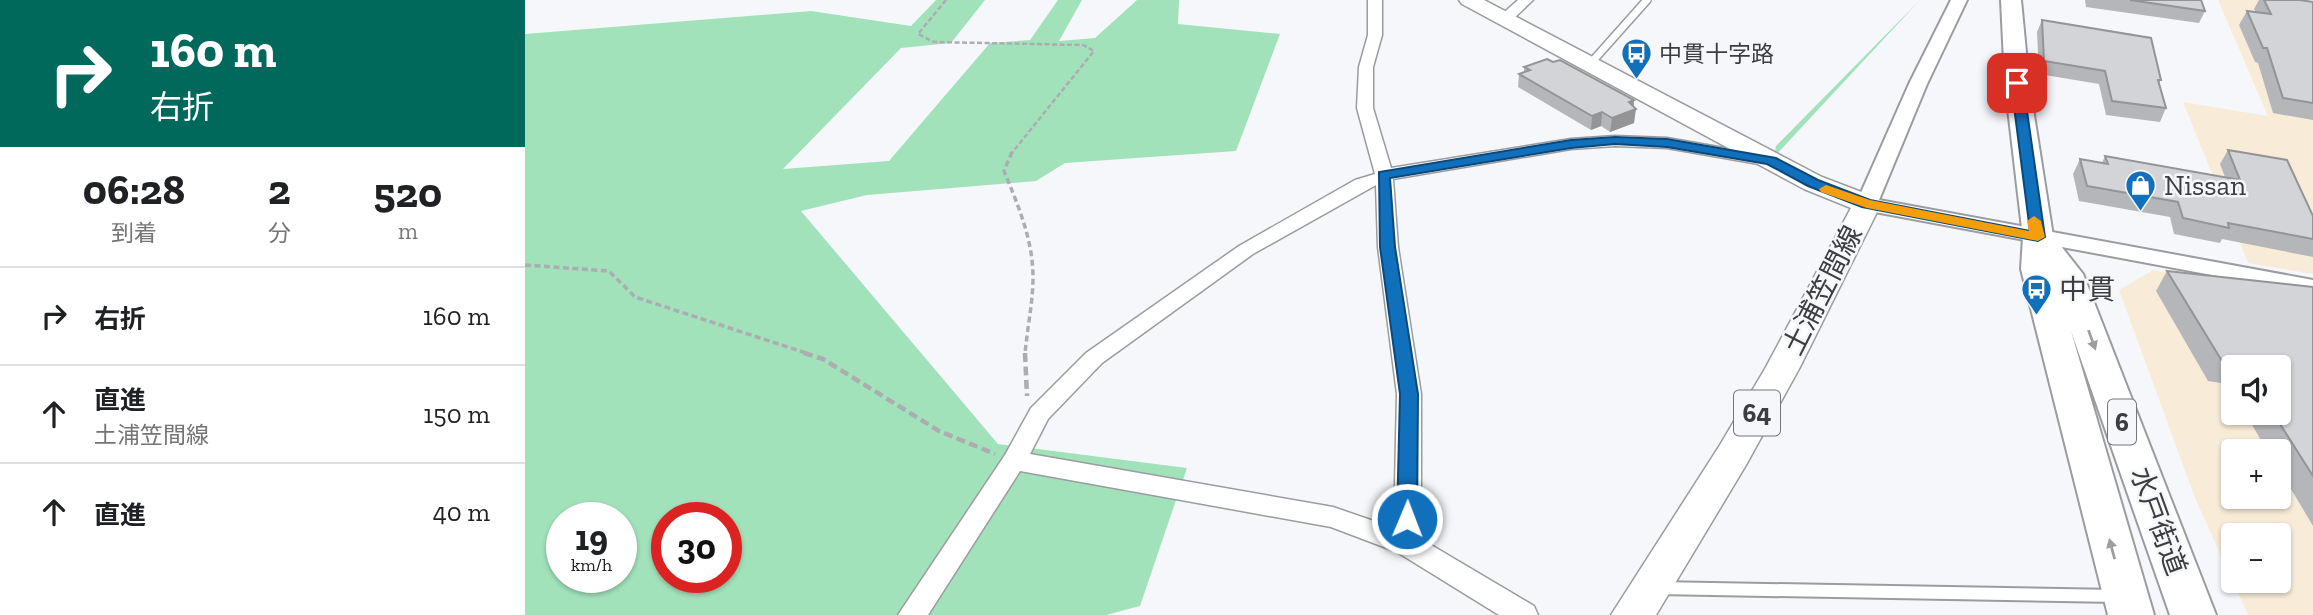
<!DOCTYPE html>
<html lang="ja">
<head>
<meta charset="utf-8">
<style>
	:root { --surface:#fff; --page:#f6f6f6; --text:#202124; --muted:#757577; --line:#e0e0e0 }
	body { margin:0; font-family:"Zilla Slab","Noto Sans JP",serif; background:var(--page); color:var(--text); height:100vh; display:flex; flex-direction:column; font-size:26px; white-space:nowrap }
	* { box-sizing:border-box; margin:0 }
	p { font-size:23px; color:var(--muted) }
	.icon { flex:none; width:38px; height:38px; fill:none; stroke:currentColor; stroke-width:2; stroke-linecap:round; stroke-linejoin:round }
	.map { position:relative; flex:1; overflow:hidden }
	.details { display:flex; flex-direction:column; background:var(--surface); width:525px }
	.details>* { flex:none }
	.hud { background:#00695c; color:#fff; overflow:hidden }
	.fabs { position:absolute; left:1696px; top:355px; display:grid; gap:14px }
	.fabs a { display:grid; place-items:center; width:70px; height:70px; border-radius:7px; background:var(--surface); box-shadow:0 2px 5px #0004; font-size:35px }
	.speed { position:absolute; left:21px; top:502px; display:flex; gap:14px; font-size:35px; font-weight:700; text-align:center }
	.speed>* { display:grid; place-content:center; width:91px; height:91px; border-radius:50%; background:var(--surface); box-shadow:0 2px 5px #0004; line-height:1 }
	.speed small { font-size:18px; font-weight:400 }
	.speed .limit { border:10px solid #d22; background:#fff; color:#111 }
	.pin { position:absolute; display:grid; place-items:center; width:60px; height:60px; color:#fff; margin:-30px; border-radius:14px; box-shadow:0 4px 10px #0006 }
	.me { position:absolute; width:77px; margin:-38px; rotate:1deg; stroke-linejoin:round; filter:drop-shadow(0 0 5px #0008) }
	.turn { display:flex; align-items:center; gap:24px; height:147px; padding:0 35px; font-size:32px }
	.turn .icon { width:91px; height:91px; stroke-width:2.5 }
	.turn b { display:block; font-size:49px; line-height:60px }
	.eta { display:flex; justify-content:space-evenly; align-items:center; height:119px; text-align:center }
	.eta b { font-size:42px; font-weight:700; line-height:49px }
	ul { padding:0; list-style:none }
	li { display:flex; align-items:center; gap:21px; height:98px; padding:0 35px; border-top:2px solid var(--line) }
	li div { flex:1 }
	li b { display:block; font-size:26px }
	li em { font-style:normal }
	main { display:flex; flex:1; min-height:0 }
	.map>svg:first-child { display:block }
	.industrial { fill:#f8ecd8; fill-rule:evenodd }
	.green { fill:#a2e2ba; fill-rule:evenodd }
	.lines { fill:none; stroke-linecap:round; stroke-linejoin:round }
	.service-far1-casing { stroke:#9a9c9f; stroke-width:10 }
	.service-casing { stroke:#9a9c9f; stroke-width:16 }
	.minor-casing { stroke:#9a9c9f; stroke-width:3 }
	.tertiary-casing { stroke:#9a9c9f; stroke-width:4 }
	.primary-casing { stroke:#9a9c9f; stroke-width:3 }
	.trunk-casing { stroke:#9a9c9f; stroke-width:4 }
	.path-far2 { stroke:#acadb0; stroke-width:2.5; stroke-dasharray:5 2.5; stroke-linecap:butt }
	.path-far1 { stroke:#acadb0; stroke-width:3.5; stroke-dasharray:6 3.5; stroke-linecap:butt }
	.path { stroke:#acadb0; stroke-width:4.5; stroke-dasharray:9 4.5; stroke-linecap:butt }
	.service-far1 { stroke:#fff; stroke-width:7 }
	.service { stroke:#fff; stroke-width:12 }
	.minor { fill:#fff; fill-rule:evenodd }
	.tertiary { fill:#fff; fill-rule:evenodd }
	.primary { fill:#fff; fill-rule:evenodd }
	.trunk { fill:#fff; fill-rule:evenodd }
	.wall { fill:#b5b6ba }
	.shaded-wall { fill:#949497 }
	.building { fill:#d3d4d8; stroke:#949497; stroke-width:2 }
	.oneway { fill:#9e9e9e }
	.route { fill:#1070bc; stroke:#0a497a; stroke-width:2 }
	.slow { fill:#f59e0b }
	.labels { text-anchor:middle; stroke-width:5; stroke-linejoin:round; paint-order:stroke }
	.far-poi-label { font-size:23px; fill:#3c3d3e; stroke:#f6f7fb; text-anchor:start }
	.shield { fill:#f6f7fb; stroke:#747577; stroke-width:2 }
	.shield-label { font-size:26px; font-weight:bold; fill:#3c3d3e }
	.poi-label { font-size:28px; fill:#3c3d3e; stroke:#f6f7fb; text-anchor:start }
	.street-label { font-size:28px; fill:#3c3d3e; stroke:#f6f7fb }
</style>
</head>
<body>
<main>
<section class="details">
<div class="hud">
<div class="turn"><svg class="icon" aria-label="right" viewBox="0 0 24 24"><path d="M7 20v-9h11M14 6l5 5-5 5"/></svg><div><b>160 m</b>右折</div></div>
</div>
<div class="eta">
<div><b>06:28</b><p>到着</p></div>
<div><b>2</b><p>分</p></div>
<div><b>520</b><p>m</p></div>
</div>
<ul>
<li><svg class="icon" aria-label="right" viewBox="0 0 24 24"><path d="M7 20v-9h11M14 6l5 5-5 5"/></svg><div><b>右折</b></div><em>160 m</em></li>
<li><svg class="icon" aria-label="ahead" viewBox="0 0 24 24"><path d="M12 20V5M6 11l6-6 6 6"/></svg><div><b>直進</b><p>土浦笠間線</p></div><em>150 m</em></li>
<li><svg class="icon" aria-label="ahead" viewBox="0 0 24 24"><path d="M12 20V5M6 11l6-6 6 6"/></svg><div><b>直進</b></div><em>40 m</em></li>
</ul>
</section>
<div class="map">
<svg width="1788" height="615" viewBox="0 0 1788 615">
	<rect width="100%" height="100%" fill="#f6f7fb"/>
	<path class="industrial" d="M 1693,0 L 1788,0 L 1788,274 L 1723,263 L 1658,102 L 1743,116 Z
		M 1628,270 L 1788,300 L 1788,615 L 1723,615 L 1670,498 L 1594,290 ZM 1708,368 L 1754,368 L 1754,413 L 1708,413 ZM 1708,452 L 1754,452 L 1754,497 L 1708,497 ZM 1708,536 L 1754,536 L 1754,581 L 1708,581 Z"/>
	<path class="green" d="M 411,0 L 460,0 L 426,43 L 376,48 L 258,169 L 364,161 L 465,43 L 505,40 L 533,0 L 557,0 L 534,41 L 570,38 L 612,0 L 654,0 L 653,24 L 755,34 L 711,151 L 540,163 L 511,181 L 342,195 L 276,211 L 473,444 L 662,468 L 615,606 L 581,615 L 0,615 L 0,34 L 286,11 L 386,26 ZM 37,518 L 96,518 L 96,578 L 37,578 ZM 142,518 L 201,518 L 201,578 L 142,578 Z
		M 1395,0 L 1249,157 L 1251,146 Z"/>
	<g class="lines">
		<defs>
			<path id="service-far1" d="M 1065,64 L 1122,0"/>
			<path id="service" d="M 1132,588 L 1592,596"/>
			<path id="minor" d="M 843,0 L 857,0 L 857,35 L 848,67 L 848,108 L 866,168 L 1046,139 L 1090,136 L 1142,138 L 1245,156 L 1254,161 L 1245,166 L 1142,148 L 1090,146 L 1046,149 L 868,179 L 873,247 L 896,394 L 896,539 L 1009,606 L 1013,615 L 974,615 L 872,552 L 806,527 L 495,471 L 403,615 L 373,615 L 480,455 L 506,408 L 561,353 L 714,246 L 830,180 L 850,174 L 832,108 L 834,67 L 843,35 ZM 851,185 L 853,247 L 872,394 L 869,528 L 808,507 L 505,454 L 523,419 L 577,363 L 728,254 Z
				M 993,0 L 1008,0 L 985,22 L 975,22 L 975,16 Z"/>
			<path id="tertiary" d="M 1426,0 L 1442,0 L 1402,84 L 1354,200 L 1788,280 L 1788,294 L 1334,209 L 1331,204 L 1384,84 Z"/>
			<path id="primary" d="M 934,0 L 959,0 L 1297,177 L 1352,198 L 1356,204 L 1275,367 L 1221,465 L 1131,615 L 1086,615 L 1195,445 L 1241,367 L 1326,208 L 1279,189 L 937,4 Z"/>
			<path id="trunk" d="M 1476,0 L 1496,0 L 1504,83 L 1528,236 L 1558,274 L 1691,615 L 1645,615 L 1546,331 L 1629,615 L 1583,615 L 1496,269 L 1498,237 L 1480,83 Z"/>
		</defs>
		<use href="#service-far1" class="service-far1-casing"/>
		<use href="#service" class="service-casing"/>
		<use href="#minor" class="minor-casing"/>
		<use href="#tertiary" class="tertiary-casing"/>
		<use href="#primary" class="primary-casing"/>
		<use href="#trunk" class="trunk-casing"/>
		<path class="path-far2" d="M 421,0 L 393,34 L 409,42 L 558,45 L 569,51 L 486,154"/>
		<path class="path-far1" d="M 487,152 L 479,171 C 493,205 508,240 508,277 C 508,303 502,329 500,354
			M 0,265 L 84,271 L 110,297 L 284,354"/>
		<path class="path" d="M 279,353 L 298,359 L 414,431 L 470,454
			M 500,353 L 502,396"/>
		<use href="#service-far1" class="service-far1"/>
		<use href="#service" class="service"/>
		<use href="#minor" class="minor"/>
		<use href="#tertiary" class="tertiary"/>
		<use href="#primary" class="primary"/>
		<use href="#trunk" class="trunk"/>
	</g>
	<path class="wall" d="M 1560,0 L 1676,0 L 1680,11 L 1674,23 L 1561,7 Z
		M 1734,0 L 1775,0 L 1788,2 L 1788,120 L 1748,113 L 1733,63 L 1730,62 L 1714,25 L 1722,11 L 1731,12 L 1729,9 Z
		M 1517,20 L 1636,80 L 1634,83 L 1641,108 L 1635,122 L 1581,115 L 1574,84 L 1514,74 L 1512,32 Z
		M 999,67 L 1109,100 L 1109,123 L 1085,132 L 1076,126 L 1066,130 L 993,87 L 994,74 L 999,72 Z
		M 1703,150 L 1788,216 L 1788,257 L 1697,239 L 1695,243 L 1649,234 L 1645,217 L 1554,201 L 1548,174 L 1555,159 L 1577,163 L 1580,156 L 1700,177 L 1695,164 Z
		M 1642,271 L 1788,287 L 1788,526 L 1754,469 L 1754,452 L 1743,452 L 1720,413 L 1754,413 L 1754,368 L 1708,368 L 1708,393 L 1702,384 L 1683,381 L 1631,291 Z"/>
	<path class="shaded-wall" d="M 1109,100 L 1108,110 L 1111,109 L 1109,123 L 1085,132 L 1087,118 L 1104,102 Z
		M 1077,112 L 1076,126 L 1066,130 L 1067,116 Z"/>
	<path class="building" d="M 1605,0 L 1676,0 L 1680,11 Z
		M 1739,0 L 1775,0 L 1788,2 L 1788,103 L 1758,98 L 1742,48 L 1738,48 L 1722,11 L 1746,14 Z
		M 1517,20 L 1626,38 L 1636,80 L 1633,80 L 1641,108 L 1587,101 L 1580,71 L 1519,61 Z
		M 1022,59 L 1028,62 L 1035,60 L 1109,100 L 1104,102 L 1111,109 L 1087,118 L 1077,112 L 1067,116 L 994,74 L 1005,70 L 999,67 Z
		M 1703,150 L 1762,160 L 1788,216 L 1788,239 L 1703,223 L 1704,228 L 1658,218 L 1653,202 L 1562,186 L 1555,159 L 1583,164 L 1580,156 L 1715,180 Z
		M 1642,271 L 1788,287 L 1788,476 L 1748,413 L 1754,413 L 1754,368 L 1719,368 L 1716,363 L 1697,361 Z"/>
	<defs><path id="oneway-solid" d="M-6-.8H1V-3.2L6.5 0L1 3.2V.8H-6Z" transform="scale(1.75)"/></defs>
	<g class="oneway">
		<use href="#oneway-solid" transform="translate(1567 340) rotate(70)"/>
		<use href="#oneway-solid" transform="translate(1587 549) rotate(-105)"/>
	</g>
	<path class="route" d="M 1492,79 L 1498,83 L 1520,237 L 1513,241 L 1337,207 L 1283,186 L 1242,164 L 1142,147 L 1090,144 L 1046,148 L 865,178 L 870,247 L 893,394 L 892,519 L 889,525 L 882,527 L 875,525 L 872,519 L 875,394 L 855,247 L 854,172 L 1046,140 L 1090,137 L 1142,139 L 1251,158 L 1293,180 L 1345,200 L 1505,231 L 1486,83 Z"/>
	<path class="slow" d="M 1301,185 L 1345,200 L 1504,231 L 1502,221 L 1509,216 L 1516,221 L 1520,237 L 1513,241 L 1342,208 L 1296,192 L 1294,189 Z"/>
	<defs>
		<symbol id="bus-pin" viewBox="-11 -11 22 30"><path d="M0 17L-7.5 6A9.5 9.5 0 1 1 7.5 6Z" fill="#1070bc" stroke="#f6f7fb"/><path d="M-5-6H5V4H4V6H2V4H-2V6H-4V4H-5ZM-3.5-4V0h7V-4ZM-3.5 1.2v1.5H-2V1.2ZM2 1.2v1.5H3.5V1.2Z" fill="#fff"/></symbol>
		<symbol id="shop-pin" viewBox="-11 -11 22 30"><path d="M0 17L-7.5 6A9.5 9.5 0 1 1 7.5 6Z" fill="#1070bc" stroke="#f6f7fb"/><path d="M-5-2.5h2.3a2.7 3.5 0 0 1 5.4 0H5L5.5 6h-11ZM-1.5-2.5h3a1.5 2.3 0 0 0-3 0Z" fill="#fff"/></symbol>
	</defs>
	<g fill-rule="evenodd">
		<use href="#bus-pin" x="1094" y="36" width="35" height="47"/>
		<use href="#shop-pin" x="1598" y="168" width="35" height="47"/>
		<use href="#bus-pin" x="1494" y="272" width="35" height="47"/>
	</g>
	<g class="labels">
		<g class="far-poi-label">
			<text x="1134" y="62">中貫十字路</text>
		</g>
		<g class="shield">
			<rect x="1209" y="390.5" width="46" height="45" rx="5"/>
			<rect x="1583" y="399.5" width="28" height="45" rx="5"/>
		</g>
		<g class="shield-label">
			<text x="1232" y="422">64</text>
			<text x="1597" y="431">6</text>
		</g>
		<g class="poi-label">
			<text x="1639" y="195">Nissan</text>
			<text x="1534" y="299">中貫</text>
		</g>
		<g class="street-label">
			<text transform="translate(1297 290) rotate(-63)" y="10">土浦笠間線</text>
			<text transform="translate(1634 521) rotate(70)" y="10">水戸街道</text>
		</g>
	</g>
</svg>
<div class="fabs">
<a><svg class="icon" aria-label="sound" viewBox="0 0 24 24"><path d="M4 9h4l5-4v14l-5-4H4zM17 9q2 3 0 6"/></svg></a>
<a>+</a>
<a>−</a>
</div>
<div class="speed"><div>19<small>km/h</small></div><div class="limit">30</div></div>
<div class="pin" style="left:1492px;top:83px;background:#d93025"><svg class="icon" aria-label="arrive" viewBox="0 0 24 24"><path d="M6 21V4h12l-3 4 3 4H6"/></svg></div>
<svg class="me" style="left:882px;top:519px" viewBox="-20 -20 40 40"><circle r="17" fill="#1070bc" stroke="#fff" stroke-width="3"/><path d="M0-11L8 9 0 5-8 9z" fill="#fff"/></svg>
</div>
</main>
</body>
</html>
